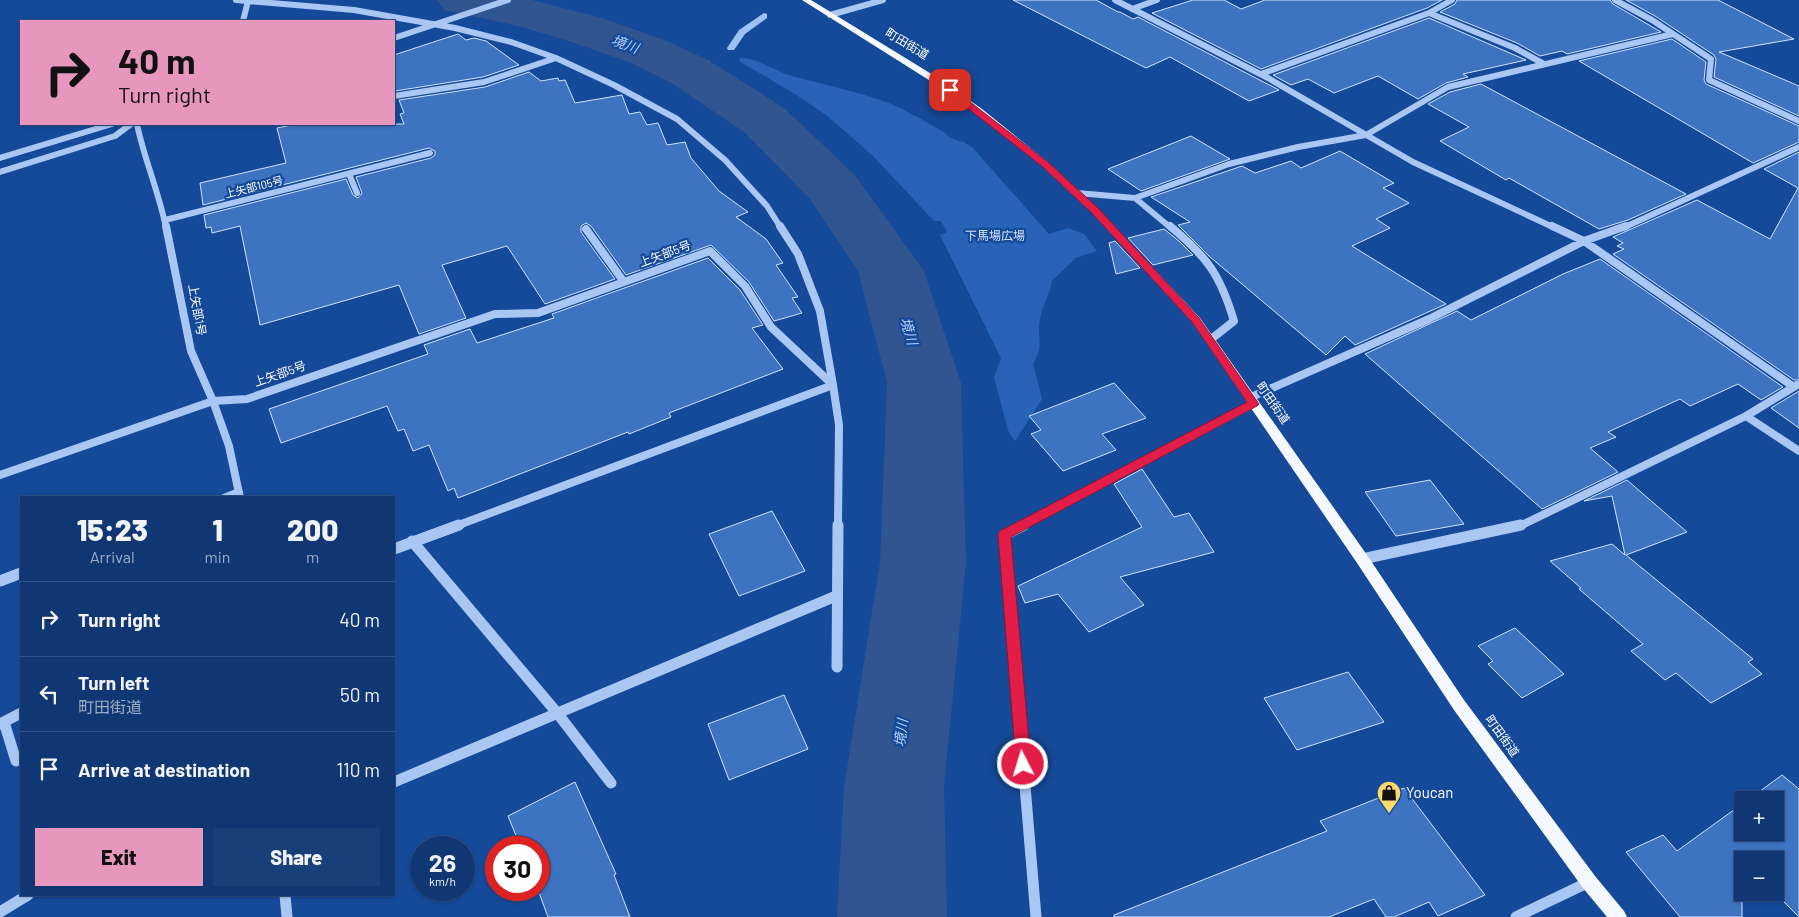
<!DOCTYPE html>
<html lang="en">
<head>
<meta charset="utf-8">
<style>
	:root { --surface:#103773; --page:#193f78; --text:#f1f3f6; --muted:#9cacc4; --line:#305185; --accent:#e797bd }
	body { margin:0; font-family:Barlow,"Noto Sans JP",sans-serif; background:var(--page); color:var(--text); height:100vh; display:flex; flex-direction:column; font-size:19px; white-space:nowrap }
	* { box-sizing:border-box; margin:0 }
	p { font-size:16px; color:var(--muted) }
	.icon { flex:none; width:28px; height:28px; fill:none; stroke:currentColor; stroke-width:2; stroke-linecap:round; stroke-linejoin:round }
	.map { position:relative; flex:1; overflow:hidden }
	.details { position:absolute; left:20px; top:496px; width:375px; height:400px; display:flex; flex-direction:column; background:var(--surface); border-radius:0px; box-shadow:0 1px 4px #0004,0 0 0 1px var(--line) }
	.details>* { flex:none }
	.top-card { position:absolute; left:20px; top:20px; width:375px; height:105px; border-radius:0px; box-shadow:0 1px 4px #0004,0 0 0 1px var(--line); background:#e797bd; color:#111; overflow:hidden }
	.buttons { position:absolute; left:1734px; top:791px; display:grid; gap:10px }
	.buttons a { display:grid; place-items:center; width:50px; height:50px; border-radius:0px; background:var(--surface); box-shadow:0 1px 4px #0004,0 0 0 1px var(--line); font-size:25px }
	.speed { position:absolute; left:410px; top:836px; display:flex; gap:10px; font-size:25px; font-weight:700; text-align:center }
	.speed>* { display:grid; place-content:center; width:65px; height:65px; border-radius:50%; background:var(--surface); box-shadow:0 1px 4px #0004,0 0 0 1px var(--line); line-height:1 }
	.speed small { font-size:12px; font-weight:400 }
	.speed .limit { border:8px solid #d22; background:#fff; color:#111 }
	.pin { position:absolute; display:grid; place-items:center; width:42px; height:42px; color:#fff; margin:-21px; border-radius:10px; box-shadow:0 2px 8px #0006 }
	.me { position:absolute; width:55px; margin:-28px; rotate:355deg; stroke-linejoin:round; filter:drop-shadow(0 0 4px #0008) }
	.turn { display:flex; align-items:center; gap:18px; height:105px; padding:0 15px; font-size:22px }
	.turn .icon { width:65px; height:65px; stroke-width:2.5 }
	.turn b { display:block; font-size:35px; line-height:42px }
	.eta { display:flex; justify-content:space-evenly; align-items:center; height:85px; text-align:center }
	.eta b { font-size:30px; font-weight:800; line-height:35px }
	.action { display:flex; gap:10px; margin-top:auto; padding:10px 15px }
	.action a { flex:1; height:58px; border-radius:0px; background:var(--accent); color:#111; font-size:20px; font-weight:800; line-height:58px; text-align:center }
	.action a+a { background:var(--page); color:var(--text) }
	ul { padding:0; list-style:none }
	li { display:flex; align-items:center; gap:15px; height:75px; padding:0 15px; border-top:1px solid var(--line) }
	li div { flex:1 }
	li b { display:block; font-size:19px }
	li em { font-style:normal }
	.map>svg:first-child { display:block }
	.green { fill:#2963b7 }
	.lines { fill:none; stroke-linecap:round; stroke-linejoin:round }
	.stream { fill:#9cc1f5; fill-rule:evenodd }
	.river { fill:#305590; fill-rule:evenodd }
	.building { fill:#3e73c1; stroke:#d1e3fd }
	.minor-far2 { stroke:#a9c7f2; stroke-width:6 }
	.minor-far1 { stroke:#a9c7f2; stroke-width:8 }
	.minor { stroke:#a9c7f2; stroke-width:11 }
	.major { fill:#f5f8ff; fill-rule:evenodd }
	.route { fill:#e11d48; stroke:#92132f }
	.labels { text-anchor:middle; stroke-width:4.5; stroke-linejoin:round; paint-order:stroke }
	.far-street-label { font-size:11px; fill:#fff; stroke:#154999 }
	.street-label { font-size:12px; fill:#fff; stroke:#154999 }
	.park-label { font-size:12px; fill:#d1e3fd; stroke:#154999 }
	.water-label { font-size:14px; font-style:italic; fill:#b6d2f9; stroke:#154999 }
	.near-poi-label { font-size:15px; fill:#fff; stroke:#154999; text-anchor:start }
</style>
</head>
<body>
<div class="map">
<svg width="1799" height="917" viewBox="0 0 1799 917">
	<rect width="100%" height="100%" fill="#154999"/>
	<path class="green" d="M 740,58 C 755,57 772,69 786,74 C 814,83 843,88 871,97 C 897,104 923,120 947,134 L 946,135 L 960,142 L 962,141 L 973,148 L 1049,234 L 1068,228 L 1084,234 L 1097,251 L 1076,258 L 1052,281 C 1050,295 1042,305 1040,319 C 1036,338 1045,344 1033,364 L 1042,399 L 1015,441 L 1009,433 L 994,378 L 1001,358 L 940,235 L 947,232 L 941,221 L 934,221 L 873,156 L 826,115 L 795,94 L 739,61 Z"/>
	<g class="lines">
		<path class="stream" d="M 764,13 L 767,14 L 767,18 L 745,34 L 734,50 L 728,50 L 727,48 L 739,30 Z
			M 707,60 L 710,61 L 710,65 L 689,74 L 684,71 Z"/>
		<path class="river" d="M 437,0 L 532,0 L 602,18 L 667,41 L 708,60 L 784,108 L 854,174 L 924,271 L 961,383 L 966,562 L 944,787 L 947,917 L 837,917 L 844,787 L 880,562 L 887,383 L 858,271 L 810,199 L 744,132 L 670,82 L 631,63 L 566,40 L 518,26 L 444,10 Z"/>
	</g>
	<path class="building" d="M 1013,0 L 1096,0 L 1118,12 L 1120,12 L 1133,19 L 1138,17 L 1279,90 L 1249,101 L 1170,57 L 1146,68 Z
		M 1193,0 L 1224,0 L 1241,9 L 1265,0 L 1442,0 L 1427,8 L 1261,69 L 1152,13 Z
		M 1457,0 L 1610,0 L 1613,4 L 1661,32 L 1567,54 L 1562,51 L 1540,56 L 1517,43 L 1440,12 L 1455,4 Z
		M 1626,0 L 1718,0 L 1794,39 L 1719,52 L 1799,86 L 1799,116 L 1714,77 L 1716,59 L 1714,55 L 1655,16 Z
		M 1429,18 L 1526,60 L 1463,74 L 1468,77 L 1446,83 L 1418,99 L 1378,76 L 1334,93 L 1308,79 L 1291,85 L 1273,75 Z
		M 458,34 L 466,40 L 474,38 L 486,41 L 519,65 L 483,77 L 395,91 L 394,55 Z
		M 1672,39 L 1706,62 L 1704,80 L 1706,84 L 1799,126 L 1799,142 L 1753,163 L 1579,61 Z
		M 529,72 L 541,81 L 558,78 L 559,81 L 565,80 L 575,103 L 622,95 L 629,114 L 640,112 L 647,125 L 658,123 L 667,145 L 685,142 L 691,158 L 719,191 L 748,212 L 736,217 L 766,239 L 783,263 L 776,265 L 798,297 L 792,298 L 802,313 L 774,321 L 749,282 L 711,245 L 626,275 L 591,226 L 586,223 L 581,226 L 581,232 L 615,279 L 545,304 L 507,246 L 442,265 L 466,318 L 419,334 L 399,285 L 260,325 L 240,226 L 212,233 L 211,227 L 206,228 L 204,215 L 346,179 L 353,195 L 358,198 L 362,193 L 356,177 L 431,158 L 435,155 L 435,151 L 429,148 L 203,205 L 200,183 L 286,163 L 277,128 L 297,124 L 404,124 L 400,114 L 404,113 L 399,100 L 485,87 Z
		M 1481,84 L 1686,194 L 1628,220 L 1599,229 L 1509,178 L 1506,180 L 1440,141 L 1469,127 L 1428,104 L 1450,92 Z
		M 1191,136 L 1230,159 L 1141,191 L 1108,169 Z
		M 1340,151 L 1394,183 L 1383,188 L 1409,203 L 1376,219 L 1390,228 L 1352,246 L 1446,304 L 1355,345 L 1345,336 L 1326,355 L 1210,257 L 1178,225 L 1190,222 L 1151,197 L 1242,166 L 1255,173 L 1291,161 L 1301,168 Z
		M 1799,152 L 1799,380 L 1794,380 L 1613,254 L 1624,249 L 1617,246 L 1623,243 L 1613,237 L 1697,200 L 1770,239 L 1798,188 L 1764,169 Z
		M 1164,229 L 1179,241 L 1193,255 L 1153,265 L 1128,238 Z
		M 1115,241 L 1140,268 L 1116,274 L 1109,243 Z
		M 708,258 L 740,290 L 763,325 L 752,328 L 783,369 L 669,413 L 671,417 L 629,434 L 628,432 L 458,498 L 454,488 L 448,491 L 429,445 L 413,451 L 404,429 L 398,431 L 387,406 L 281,443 L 269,409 L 428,354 L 424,345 L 470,329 L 477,343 L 554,318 L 552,314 Z
		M 1600,259 L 1783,387 L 1761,400 L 1738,384 L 1690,406 L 1680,399 L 1608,432 L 1616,437 L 1590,448 L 1618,472 L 1542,509 L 1365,354 L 1457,311 L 1471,320 L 1563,274 Z
		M 1114,383 L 1146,418 L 1102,434 L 1116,450 L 1063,471 L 1031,434 L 1041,430 L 1029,416 Z
		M 1799,391 L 1799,428 L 1771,408 Z
		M 1142,469 L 1174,517 L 1189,513 L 1214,552 L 1120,577 L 1144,605 L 1089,632 L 1058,594 L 1025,603 L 1018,586 L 1142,527 L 1114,484 Z
		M 1430,480 L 1464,524 L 1396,536 L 1365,492 Z
		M 1627,480 L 1687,532 L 1626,555 L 1753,659 L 1748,662 L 1762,674 L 1711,703 L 1676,673 L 1665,680 L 1631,651 L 1643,644 L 1579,589 L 1581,588 L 1550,561 L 1612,544 L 1625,555 L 1612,496 L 1584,501 Z
		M 772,511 L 805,571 L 739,596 L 709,534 Z
		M 1515,628 L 1564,674 L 1522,698 L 1488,664 L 1493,661 L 1478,646 Z
		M 1348,672 L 1384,722 L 1297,750 L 1264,698 Z
		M 784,695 L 808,749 L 729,780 L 708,724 Z
		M 1782,775 L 1799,789 L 1799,917 L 1774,892 L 1775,860 L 1742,860 L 1742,917 L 1680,917 L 1626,852 L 1663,835 L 1677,851 L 1742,804 L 1742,832 L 1775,832 L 1775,800 L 1748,800 Z
		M 575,782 L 616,874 L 614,875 L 630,917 L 548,917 L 538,890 L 539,848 L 521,848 L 508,816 Z
		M 1404,788 L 1485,895 L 1438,916 L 1429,902 L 1394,917 L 1386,917 L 1374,899 L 1329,917 L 1114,917 L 1114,915 L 1327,831 L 1320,821 Z"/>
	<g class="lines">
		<path class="minor-far2" d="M 236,0 L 354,10 L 455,28 L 511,42 L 556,58 L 614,85 L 677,119 L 725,160 L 767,206 L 781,228
			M 1115,0 L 1268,78 L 1413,162 L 1555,228
			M 1615,0 L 1652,20 L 1711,59 L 1709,80 L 1799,121
			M 1132,9 L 1157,0
			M 1429,13 L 1515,48 L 1544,64
			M 830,15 L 883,0
			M 243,21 L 248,1
			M 394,38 L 508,0
			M 1261,74 L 1429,13 L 1452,0
			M 394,96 L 484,82 L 556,58
			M 137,124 C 144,159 159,192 166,228
			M 0,158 L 112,124
			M 0,172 L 115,136 L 131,124
			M 349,174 L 357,193
			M 1077,193 L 1135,198 L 1171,228
			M 1135,198 L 1229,164 L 1298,147 L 1366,135 L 1448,87 L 1673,34
			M 165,220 L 430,153
			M 1623,228 L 1799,147"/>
		<path class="minor-far1" d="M 166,226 L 191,351 L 213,401 L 229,446 L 240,498
			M 1170,226 C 1207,257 1220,274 1234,321 L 1210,340
			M 1552,226 L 1584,241 L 1794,387
			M 586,229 L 624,282
			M 1249,398 L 1429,319 L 1584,241 L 1626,226
			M 1746,416 L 1799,451
			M 0,475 L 213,401 L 247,399 L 495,314 L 538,313 L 710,251 L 745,286 L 771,327 L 833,385 L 839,425 L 838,526
			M 224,498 L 239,492
			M 456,526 L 833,385 L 820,311 L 798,254 L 780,226
			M 1021,526 L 1253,404
			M 1515,526 L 1524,524 L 1746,416 L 1797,385"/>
		<path class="minor" d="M 1024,525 L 1004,535 L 1036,917
			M 412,541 L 558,714 L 611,783
			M 394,549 L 459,525
			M 1362,559 L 1521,525
			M 0,581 L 21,573
			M 837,667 L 838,525
			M 4,722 L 16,761
			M 0,724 L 21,713
			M 394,782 L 836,596
			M 285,895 L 287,917
			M 0,912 L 28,895
			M 1516,917 L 1589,882"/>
		<path class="major" d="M 802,0 L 811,0 L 938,78 L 982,109 L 1049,163 L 1098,209 L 1200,318 L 1367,555 L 1464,700 L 1595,876 L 1624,911 L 1627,917 L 1607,917 L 1583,888 L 1454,710 L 1357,563 L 1192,322 L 1092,213 L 1043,167 L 976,113 L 932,82 Z"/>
	</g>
	<path class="route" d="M 947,88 L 952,88 L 1049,163 L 1099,209 L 1199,318 L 1259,404 L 1257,406 L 1011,537 L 1031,764 L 1028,769 L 1023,771 L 1018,769 L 1016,764 L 998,535 L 1000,531 L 1247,402 L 1192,322 L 1092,213 L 1043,167 L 947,92 Z"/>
	<defs>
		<symbol id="shop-pin" viewBox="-11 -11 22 30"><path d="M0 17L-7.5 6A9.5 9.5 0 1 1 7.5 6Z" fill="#ffda6b" stroke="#154999"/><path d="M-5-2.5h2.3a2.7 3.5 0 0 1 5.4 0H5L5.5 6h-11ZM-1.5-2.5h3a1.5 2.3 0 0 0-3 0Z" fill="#111"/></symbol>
	</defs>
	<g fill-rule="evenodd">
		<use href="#shop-pin" x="1375" y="779" width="28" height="38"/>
	</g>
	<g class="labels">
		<g class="far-street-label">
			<text transform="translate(254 187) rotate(-14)" y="4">上矢部105号</text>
		</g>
		<g class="street-label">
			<text transform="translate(907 44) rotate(31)" y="4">町田街道</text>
			<text transform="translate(665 254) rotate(-20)" y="4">上矢部5号</text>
			<text transform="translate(197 310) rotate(80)" y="4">上矢部1号</text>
			<text transform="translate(280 374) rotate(-19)" y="4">上矢部5号</text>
			<text transform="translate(1273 403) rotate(55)" y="4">町田街道</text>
			<text transform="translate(1502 736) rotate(54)" y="4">町田街道</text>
		</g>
		<g class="park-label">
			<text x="995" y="240">下馬場広場</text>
		</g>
		<g class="water-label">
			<text transform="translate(625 44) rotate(20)" y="5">境川</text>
			<text transform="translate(909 331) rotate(74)" y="5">境川</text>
			<text transform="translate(901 733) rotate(-83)" y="5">境川</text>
		</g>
		<g class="near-poi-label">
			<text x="1406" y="798">Youcan</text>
		</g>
	</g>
</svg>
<div class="buttons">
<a>+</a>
<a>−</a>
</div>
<div class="speed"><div>26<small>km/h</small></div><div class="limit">30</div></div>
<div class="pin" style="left:950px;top:90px;background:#d93025"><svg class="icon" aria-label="arrive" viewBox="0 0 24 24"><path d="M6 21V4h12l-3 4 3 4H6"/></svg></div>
<svg class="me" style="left:1023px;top:764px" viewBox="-20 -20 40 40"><circle r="17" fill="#e11d48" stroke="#fff" stroke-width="3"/><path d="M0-11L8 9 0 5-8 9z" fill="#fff"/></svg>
<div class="top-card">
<div class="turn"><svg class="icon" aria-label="right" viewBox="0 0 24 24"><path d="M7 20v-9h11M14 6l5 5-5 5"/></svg><div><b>40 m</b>Turn right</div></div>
</div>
<section class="details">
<div class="eta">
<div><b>15:23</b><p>Arrival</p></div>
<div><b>1</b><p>min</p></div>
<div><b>200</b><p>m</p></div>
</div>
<ul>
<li><svg class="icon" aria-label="right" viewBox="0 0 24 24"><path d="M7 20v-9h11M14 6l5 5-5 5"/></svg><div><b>Turn right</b></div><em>40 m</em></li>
<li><svg class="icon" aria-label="left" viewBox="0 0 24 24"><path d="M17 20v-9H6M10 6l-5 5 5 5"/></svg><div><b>Turn left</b><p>町田街道</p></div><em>50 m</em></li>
<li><svg class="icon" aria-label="arrive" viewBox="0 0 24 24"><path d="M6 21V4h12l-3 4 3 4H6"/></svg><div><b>Arrive at destination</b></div><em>110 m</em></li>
</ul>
<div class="action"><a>Exit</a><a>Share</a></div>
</section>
</div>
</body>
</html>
